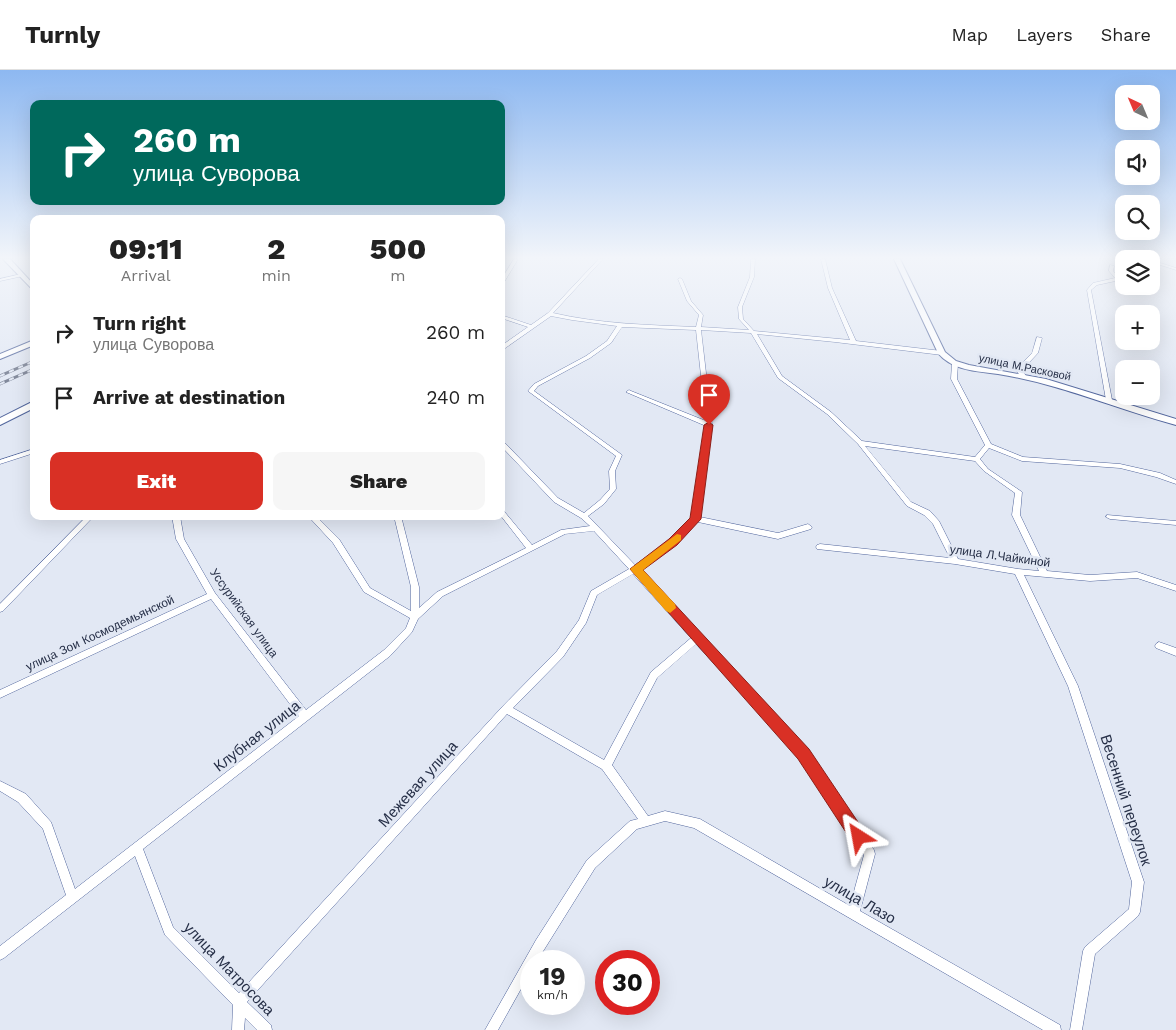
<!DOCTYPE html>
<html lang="en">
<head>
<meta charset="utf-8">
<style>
	:root { --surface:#fff; --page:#f6f6f6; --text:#222; --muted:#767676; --line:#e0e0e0; --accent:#d93025 }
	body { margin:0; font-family:"Work Sans",sans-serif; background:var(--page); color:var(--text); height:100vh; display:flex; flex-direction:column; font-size:19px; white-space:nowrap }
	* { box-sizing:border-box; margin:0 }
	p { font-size:16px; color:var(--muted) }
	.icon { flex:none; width:28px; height:28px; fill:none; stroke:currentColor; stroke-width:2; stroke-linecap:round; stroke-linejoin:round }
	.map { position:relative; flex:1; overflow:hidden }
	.sheet { position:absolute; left:30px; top:145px; width:475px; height:305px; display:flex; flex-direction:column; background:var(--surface); border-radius:10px; box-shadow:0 5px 20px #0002 }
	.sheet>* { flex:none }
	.guide { position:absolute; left:30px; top:30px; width:475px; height:105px; border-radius:10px; box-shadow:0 5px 20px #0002; background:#00695c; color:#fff; overflow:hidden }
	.needle { width:32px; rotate:316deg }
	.tools { position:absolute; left:1115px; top:15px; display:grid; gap:10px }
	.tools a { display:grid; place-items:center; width:45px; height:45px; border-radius:10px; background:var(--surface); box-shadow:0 5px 20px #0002; font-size:25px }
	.speed { position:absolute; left:520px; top:880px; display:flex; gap:10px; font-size:25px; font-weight:700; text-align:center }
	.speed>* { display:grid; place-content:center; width:65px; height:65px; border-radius:50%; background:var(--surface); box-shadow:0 5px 20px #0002; line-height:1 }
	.speed small { font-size:12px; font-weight:400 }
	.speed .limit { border:8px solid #d22; background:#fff; color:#111 }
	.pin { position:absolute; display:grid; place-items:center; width:42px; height:42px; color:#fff; margin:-51px -21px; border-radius:50% 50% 50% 0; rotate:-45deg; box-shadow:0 0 5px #0007 }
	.pin .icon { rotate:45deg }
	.me { position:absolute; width:55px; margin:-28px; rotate:326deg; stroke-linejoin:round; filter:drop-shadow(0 0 4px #0008) }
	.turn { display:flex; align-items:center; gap:18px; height:105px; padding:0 20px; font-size:22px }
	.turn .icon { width:65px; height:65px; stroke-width:2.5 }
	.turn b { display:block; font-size:35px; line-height:42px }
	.eta { display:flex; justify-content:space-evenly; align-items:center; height:85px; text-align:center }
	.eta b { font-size:30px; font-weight:800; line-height:35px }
	.button { display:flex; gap:10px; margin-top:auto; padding:10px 20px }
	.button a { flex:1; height:58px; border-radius:10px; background:var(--accent); color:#fff; font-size:20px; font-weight:800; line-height:58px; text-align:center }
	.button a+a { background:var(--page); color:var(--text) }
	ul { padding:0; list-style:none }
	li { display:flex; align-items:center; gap:15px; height:65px; padding:0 20px }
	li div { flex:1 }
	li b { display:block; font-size:19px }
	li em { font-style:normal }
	header { display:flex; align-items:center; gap:30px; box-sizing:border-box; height:70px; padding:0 25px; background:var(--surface); border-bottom:1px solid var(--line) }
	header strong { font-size:24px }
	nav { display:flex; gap:28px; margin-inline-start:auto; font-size:18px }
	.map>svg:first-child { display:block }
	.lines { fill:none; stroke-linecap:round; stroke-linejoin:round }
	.street-casing { stroke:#52669d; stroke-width:1 }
	.secondary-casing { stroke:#52669d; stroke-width:2 }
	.street { fill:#fff; fill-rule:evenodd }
	.secondary { fill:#fff; fill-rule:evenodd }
	.rail-casing { stroke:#767e91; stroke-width:3 }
	.rail { stroke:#e2e8f4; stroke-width:2; stroke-dasharray:5; stroke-linecap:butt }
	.route { fill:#d93025; stroke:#8d1f18 }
	.slow { fill:#f59e0b }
	.labels { text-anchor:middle; stroke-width:5; stroke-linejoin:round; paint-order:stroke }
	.far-street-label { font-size:11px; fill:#262f47; stroke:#e2e8f4 }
	.street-label { font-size:12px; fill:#262f47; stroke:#e2e8f4 }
	.near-street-label { font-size:15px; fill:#262f47; stroke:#e2e8f4 }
</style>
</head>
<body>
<header>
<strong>Turnly</strong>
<nav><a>Map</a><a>Layers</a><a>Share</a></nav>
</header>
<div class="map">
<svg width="1176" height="960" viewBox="0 0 1176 960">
	<rect width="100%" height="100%" fill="#e2e8f4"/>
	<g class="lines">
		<defs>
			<path id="street" d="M 514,189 L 518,189 L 503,214 L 501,215 L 501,210 Z
				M 599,189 L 603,189 L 553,243 C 600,254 648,255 696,257 L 699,245 L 687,231 L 678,209 L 680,208 L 682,209 L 691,231 L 703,245 L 701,257 L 749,260 L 739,249 L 738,237 L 750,207 L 751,189 L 755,189 L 754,207 L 742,237 L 743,249 L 754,261 L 850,270 L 828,218 L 821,189 L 825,189 L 832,218 L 856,271 L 942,281 L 945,283 L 942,285 L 835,272 L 757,264 L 782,306 L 831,342 L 862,371 L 975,387 L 985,375 L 951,309 L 952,293 L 955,291 L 958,293 L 957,309 L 991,374 L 1023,387 L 1120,394 L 1160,403 L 1176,410 L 1176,414 L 1156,407 L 1120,398 L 1022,391 L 989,378 L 980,389 L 988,399 L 1022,422 L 1020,445 L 1047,501 L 1090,505 L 1137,502 L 1176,515 L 1176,521 L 1137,508 L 1090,511 L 1024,505 L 1078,616 L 1144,812 L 1140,842 L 1138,846 L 1095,884 L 1082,960 L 1070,960 L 1083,881 L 1085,877 L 1129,839 L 1132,812 L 1068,616 L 1015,504 L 955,494 L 817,479 L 816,477 L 817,475 L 820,474 L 950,488 L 933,454 L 924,445 L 907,436 L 858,374 L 827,344 L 778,308 L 751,263 L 701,260 L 712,355 L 700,447 L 778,463 L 808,454 L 812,457 L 811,459 L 778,469 L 698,452 L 676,474 L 639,500 L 806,681 L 874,780 L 875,784 L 860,841 L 1060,955 L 1061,960 L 1043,960 L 694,758 L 665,751 L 637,759 L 595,798 L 537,891 L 531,891 L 531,901 L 498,960 L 485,960 L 536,870 L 587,790 L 630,751 L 638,749 L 602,699 L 507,644 L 247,932 L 271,955 L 272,960 L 257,960 L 245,948 L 244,960 L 232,960 L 233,935 L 165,865 L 135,786 L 4,888 L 0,890 L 0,876 L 66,825 L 43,759 L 18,732 L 0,721 L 0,711 L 26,724 L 51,752 L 75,819 L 299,646 L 211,529 L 0,628 L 0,620 L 207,524 L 176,469 L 172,446 L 180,446 L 184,469 L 215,523 L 306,640 L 384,580 L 406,558 L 410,548 L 364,522 L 333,473 L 308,446 L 316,446 L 339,469 L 370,518 L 411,541 L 411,517 L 394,446 L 401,446 L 419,517 L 419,538 L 437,522 L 526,478 L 501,446 L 501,440 L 503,440 L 532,475 L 561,460 L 590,456 L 581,448 L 554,432 L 501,376 L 501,370 L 503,371 L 558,428 L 584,443 L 600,430 L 610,419 L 609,401 L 616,386 L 528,321 L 534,314 L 586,286 L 607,271 L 617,256 L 572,250 L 551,246 L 501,281 L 501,276 L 528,257 L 501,248 L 501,245 L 531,255 L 548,243 ZM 622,257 L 696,260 L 706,351 L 631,321 L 629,320 L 626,322 L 706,356 L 693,448 L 670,470 L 635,495 L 588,446 L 604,434 L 616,419 L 615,401 L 622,385 L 534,321 L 538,316 L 590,288 L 611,273 ZM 865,376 L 975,391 L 984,401 L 1015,423 L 1012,445 L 1039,501 L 1018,499 L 958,489 L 939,451 L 930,441 L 911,432 ZM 594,461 L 629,499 L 591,521 L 579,550 L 557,581 L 503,636 L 239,923 L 173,857 L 143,779 L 390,586 L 412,562 L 418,549 L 443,526 L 565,464 ZM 633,504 L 691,568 L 651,602 L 604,690 L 513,638 L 563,587 L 586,553 L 597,525 ZM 696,574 L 800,687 L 864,785 L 850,836 L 700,749 L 665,741 L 648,746 L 612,695 L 657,608 Z
				M 1151,190 L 1176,198 L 1176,200 L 1151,192 Z
				M 1110,195 L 1114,196 L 1113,201 L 1120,208 L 1120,210 L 1097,215 L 1091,220 L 1112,330 L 1109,332 L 1106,330 L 1087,220 L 1093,213 L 1115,208 L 1109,201 Z
				M 21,204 L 23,204 L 23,206 L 0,211 L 0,209 Z
				M 1037,267 L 1042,268 L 1038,283 L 1022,300 L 1026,306 L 1025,307 L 1021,307 L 1016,300 L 1032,283 Z
				M 34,379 L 34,383 L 0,394 L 0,390 Z
				M 1107,445 L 1176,451 L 1176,455 L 1110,449 L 1106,447 Z
				M 87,446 L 94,446 L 3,541 L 0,542 L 0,534 Z
				M 1159,572 L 1176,578 L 1176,586 L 1156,578 L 1155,576 L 1156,574 Z"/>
			<path id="secondary" d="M 3,189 L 10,189 L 34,215 L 34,221 Z
				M 894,189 L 900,189 L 945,282 L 956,291 L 969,295 L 1046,309 L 1176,349 L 1176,355 C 1116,339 1061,314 998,304 C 977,301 953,301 938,283 Z
				M 34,270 L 34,275 L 0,289 L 0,284 Z
				M 34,331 L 34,338 L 0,355 L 0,348 Z"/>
		</defs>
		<use href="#street" class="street-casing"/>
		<use href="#secondary" class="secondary-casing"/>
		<use href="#street" class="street"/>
		<use href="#secondary" class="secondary"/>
		<defs>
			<path id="rail" d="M 0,306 L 34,291
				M 0,314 L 34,299"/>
		</defs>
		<use href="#rail" class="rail-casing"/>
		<use href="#rail" class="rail"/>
	</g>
	<linearGradient id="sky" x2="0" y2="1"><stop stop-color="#8db8f1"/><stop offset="0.58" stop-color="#f2f5fa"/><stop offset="1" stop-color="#f2f5fa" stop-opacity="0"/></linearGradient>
	<rect width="1176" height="324" fill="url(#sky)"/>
	<path class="route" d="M 709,352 L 713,355 L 701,449 L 677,475 L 643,500 L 809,679 L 864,761 L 867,767 L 864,773 L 859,775 L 853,773 L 798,689 L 630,499 L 669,469 L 690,448 L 704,355 Z"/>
	<path class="slow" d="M 677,464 L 681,465 L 681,470 L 643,500 L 675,534 L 676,538 L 670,543 L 666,541 L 630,499 Z"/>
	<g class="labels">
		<g class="far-street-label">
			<text transform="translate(1025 297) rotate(12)" y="4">улица М.Расковой</text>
		</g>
		<g class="street-label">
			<text transform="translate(1000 486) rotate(8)" y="4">улица Л.Чайкиной</text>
			<text transform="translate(244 543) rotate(54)" y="4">Уссурийская улица</text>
			<text transform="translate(100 563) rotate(-25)" y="4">улица Зои Космодемьянской</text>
		</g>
		<g class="near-street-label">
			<text transform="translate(257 666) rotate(-38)" y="5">Клубная улица</text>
			<text transform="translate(418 714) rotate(-48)" y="5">Межевая улица</text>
			<text transform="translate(1126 730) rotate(72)" y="5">Весенний переулок</text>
			<text transform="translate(860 830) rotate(30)" y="5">улица Лазо</text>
			<text transform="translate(229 899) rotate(46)" y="5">улица Матросова</text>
		</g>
	</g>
</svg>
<div class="tools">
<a><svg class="needle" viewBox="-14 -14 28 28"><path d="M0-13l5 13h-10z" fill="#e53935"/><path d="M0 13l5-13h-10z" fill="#767676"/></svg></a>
<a><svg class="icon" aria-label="sound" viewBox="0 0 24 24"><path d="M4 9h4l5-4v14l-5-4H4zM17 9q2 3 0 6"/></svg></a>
<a><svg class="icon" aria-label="search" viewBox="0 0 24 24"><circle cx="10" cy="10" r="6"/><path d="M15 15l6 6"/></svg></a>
<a><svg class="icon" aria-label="layers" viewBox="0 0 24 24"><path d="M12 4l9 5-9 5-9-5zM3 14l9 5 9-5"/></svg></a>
<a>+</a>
<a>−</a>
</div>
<div class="speed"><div>19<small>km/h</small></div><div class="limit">30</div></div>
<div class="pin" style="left:709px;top:355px;background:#d93025"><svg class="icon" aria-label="arrive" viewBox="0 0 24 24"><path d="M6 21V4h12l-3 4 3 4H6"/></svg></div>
<svg class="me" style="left:859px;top:767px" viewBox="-20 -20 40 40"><path d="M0-17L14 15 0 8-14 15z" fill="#d93025" stroke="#fff" stroke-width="4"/></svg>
<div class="guide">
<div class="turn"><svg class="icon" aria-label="right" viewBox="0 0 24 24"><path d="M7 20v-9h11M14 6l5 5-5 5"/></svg><div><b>260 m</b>улица Суворова</div></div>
</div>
<section class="sheet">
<div class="eta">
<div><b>09:11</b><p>Arrival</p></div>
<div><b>2</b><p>min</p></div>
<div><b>500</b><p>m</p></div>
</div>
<ul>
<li><svg class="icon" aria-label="right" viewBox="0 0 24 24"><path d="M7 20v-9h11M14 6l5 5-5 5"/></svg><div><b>Turn right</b><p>улица Суворова</p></div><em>260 m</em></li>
<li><svg class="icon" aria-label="arrive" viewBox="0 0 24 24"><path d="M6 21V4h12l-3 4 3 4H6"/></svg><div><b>Arrive at destination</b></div><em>240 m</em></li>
</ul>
<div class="button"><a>Exit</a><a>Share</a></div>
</section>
</div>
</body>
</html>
